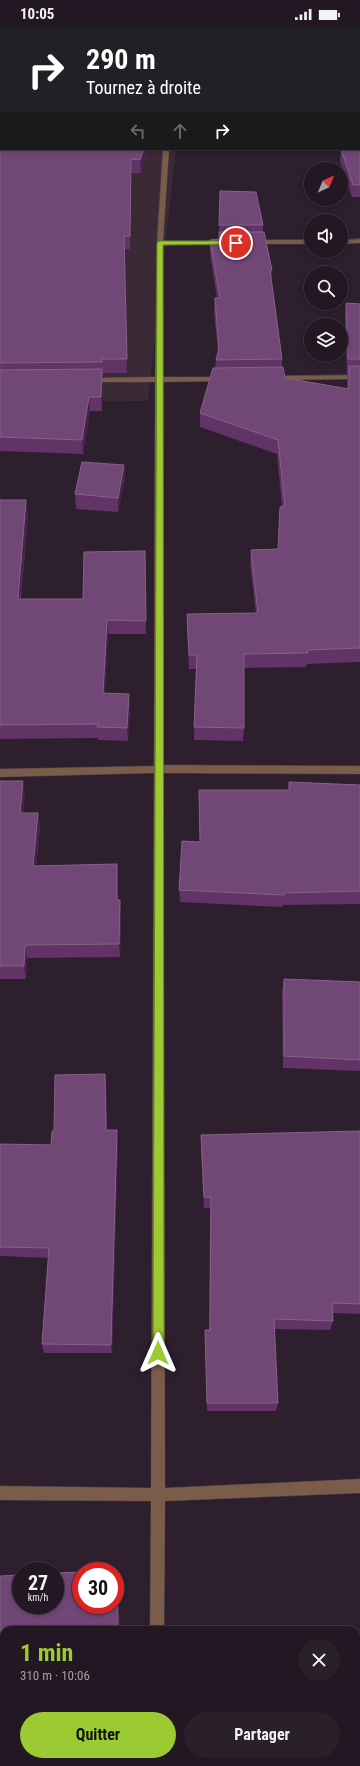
<!DOCTYPE html>
<html lang="fr">
<head>
<meta charset="utf-8">
<style>
	:root { --surface:#221722; --page:#2a202a; --text:#f1f3f6; --muted:#a29fa5; --line:#3f3640; --accent:#9cca32 }
	body { margin:0; font-family:"Roboto Condensed",sans-serif; background:var(--page); color:var(--text); height:100vh; display:flex; flex-direction:column; font-size:15px; white-space:nowrap }
	* { box-sizing:border-box; margin:0 }
	p { font-size:13px; color:var(--muted) }
	.icon { flex:none; width:22px; height:22px; fill:none; stroke:currentColor; stroke-width:2; stroke-linecap:round; stroke-linejoin:round }
	.map { position:relative; flex:1; overflow:hidden }
	.details { position:absolute; left:0px; top:1598px; width:360px; height:140px; display:flex; flex-direction:column; background:var(--surface); border-radius:12px 12px 0 0; box-shadow:0 2px 6px #0003,0 0 0 1px var(--line) }
	.details>* { flex:none }
	.guide { position:absolute; left:0px; top:0px; width:360px; height:122px; box-shadow:0 2px 6px #0003,0 0 0 1px var(--line); background:#202124; color:#fff; overflow:hidden }
	.needle { width:26px; rotate:44deg }
	.fabs { position:absolute; left:304px; top:134px; display:grid; gap:8px }
	.fabs a { display:grid; place-items:center; width:44px; height:44px; border-radius:50%; background:var(--surface); box-shadow:0 2px 6px #0003,0 0 0 1px var(--line); font-size:20px }
	.speed { position:absolute; left:12px; top:1534px; display:flex; gap:8px; font-size:20px; font-weight:700; text-align:center }
	.speed>* { display:grid; place-content:center; width:52px; height:52px; border-radius:50%; background:var(--surface); box-shadow:0 2px 6px #0003,0 0 0 1px var(--line); line-height:1 }
	.speed small { font-size:10px; font-weight:400 }
	.speed .limit { border:6px solid #d22; background:#fff; color:#111 }
	.pin { position:absolute; display:grid; place-items:center; width:34px; height:34px; color:#fff; margin:-17px; border:2px solid #fff; border-radius:50%; box-shadow:0 1px 4px #0007 }
	.me { position:absolute; width:44px; margin:-22px; rotate:0deg; stroke-linejoin:round; filter:drop-shadow(0 0 3px #0008) }
	.turn { display:flex; align-items:center; gap:14px; height:84px; padding:0 20px; font-size:18px }
	.turn .icon { width:52px; height:52px; stroke-width:2.5 }
	.turn b { display:block; font-size:28px; line-height:34px }
	.lanes { display:flex; align-items:center; height:38px; padding:0 20px; background:#0003; justify-content:center; gap:20px; direction:ltr }
	.lanes .off { opacity:.35 }
	.round { display:grid; place-items:center; flex:none; width:42px; height:42px; border-radius:21px; background:var(--page) }
	.overview { display:flex; align-items:center; justify-content:space-between; height:68px; padding:0 20px }
	h1 { font-size:24px; font-weight:700; line-height:30px; color:var(--accent) }
	.primary-button { display:flex; gap:8px; margin-top:auto; padding:8px 20px }
	.primary-button a { flex:1; height:46px; border-radius:24px; background:var(--accent); color:#111; font-size:16px; font-weight:700; line-height:46px; text-align:center }
	.primary-button a+a { background:var(--page); color:var(--text) }
	.status { display:flex; justify-content:space-between; align-items:center; height:28px; padding:0 20px; background:var(--surface); direction:ltr }
	.status svg { height:11px; fill:currentColor }
	.map>svg:first-child { display:block }
	.commercial { fill:#3a2a35 }
	.lines { fill:none; stroke-linecap:round; stroke-linejoin:round }
	.minor-casing { stroke:#493c4a; stroke-width:1 }
	.minor { fill:#7a5c4a; fill-rule:evenodd }
	.wall { fill:#613367 }
	.shaded-wall { fill:#46234a }
	.building { fill:#714776; stroke:#86618a }
	.route { fill:#9cca32; stroke:#658320 }
</style>
</head>
<body>
<div class="status"><b>10:05</b><svg viewBox="0 0 49 12"><path d="M0 12V9h3v3zM5 12V6h3v6zM10 12V3h3v9zM15 12V0h3v12zM26 1h20v11H26zM47 4h2v5h-2z"/></svg></div>
<div class="map">
<svg width="360" height="1738" viewBox="0 0 360 1738">
	<rect width="100%" height="100%" fill="#2d1f2e"/>
	<path class="commercial" d="M 1,121 L 176,121 L 148,373 L 0,374 Z"/>
	<g class="lines">
		<defs>
			<path id="minor" d="M 359,85 L 360,85 L 360,89 L 359,89 Z
				M 163,121 L 169,121 L 163,213 L 222,213 L 225,215 L 222,217 L 163,217 L 163,349 L 224,349 L 228,351 L 224,353 L 163,354 L 163,737 L 360,738 L 360,746 L 163,745 L 165,1460 L 360,1451 L 360,1465 L 165,1473 L 164,1602 L 150,1602 L 151,1473 L 0,1472 L 0,1458 L 151,1460 L 154,745 L 0,749 L 0,741 L 154,738 L 155,354 L 90,354 L 86,352 L 90,350 L 155,349 L 157,215 Z
				M 360,211 L 360,215 L 341,216 L 341,212 Z
				M 311,212 L 311,216 L 254,216 L 251,214 L 254,212 Z
				M 360,347 L 360,351 L 272,352 L 268,350 L 272,348 Z
				M 148,1734 L 162,1734 L 162,1738 L 148,1738 Z"/>
		</defs>
		<use href="#minor" class="minor-casing"/>
		<use href="#minor" class="minor"/>
	</g>
	<path class="wall" d="M 0,0 L 360,0 L 360,27 L 359,27 L 359,1 L 1,1 L 149,121 L 141,145 L 131,145 L 130,221 L 124,221 L 127,345 L 103,345 L 103,348 L 102,348 L 102,383 L 90,383 L 83,426 L 0,423 Z
		M 360,120 L 360,169 L 352,169 L 340,133 L 341,121 Z
		M 220,163 L 263,197 L 263,204 L 272,242 L 271,251 L 282,331 L 282,339 L 285,350 L 347,361 L 347,353 L 348,346 L 347,346 L 345,290 L 346,275 L 360,276 L 360,634 L 307,636 L 306,639 L 244,640 L 244,700 L 243,713 L 194,712 L 196,641 L 189,641 L 187,600 L 187,586 L 256,585 L 250,536 L 251,522 L 278,521 L 280,479 L 282,478 L 277,426 L 200,399 L 200,385 L 215,340 L 216,332 L 218,324 L 214,284 L 215,270 L 217,270 L 210,226 L 210,212 L 219,211 Z
		M 124,437 L 125,451 L 118,484 L 76,481 L 75,466 Z
		M 0,472 L 28,486 L 21,571 L 83,571 L 145,523 L 146,606 L 108,606 L 105,665 L 130,679 L 128,713 L 98,712 L 98,710 L 0,711 Z
		M 0,753 L 25,767 L 23,785 L 38,785 L 40,799 L 36,838 L 118,850 L 118,872 L 120,872 L 121,886 L 120,929 L 27,930 L 26,951 L 0,951 Z
		M 289,754 L 360,757 L 360,876 L 283,877 L 282,879 L 180,874 L 179,862 L 200,814 L 199,762 L 289,762 Z
		M 284,951 L 360,954 L 360,1043 L 283,1040 L 282,963 Z
		M 105,1046 L 106,1058 L 107,1102 L 118,1113 L 112,1325 L 44,1325 L 42,1316 L 48,1230 L 0,1228 L 0,1116 L 51,1117 L 54,1103 Z
		M 360,1103 L 360,1286 L 333,1285 L 333,1293 L 330,1302 L 274,1301 L 278,1375 L 276,1383 L 207,1383 L 205,1311 L 205,1302 L 209,1302 L 210,1180 L 204,1180 L 201,1119 L 201,1107 Z"/>
	<path class="shaded-wall" d="M 274,0 L 300,0 L 300,1 L 269,1 Z
		M 144,121 L 149,121 L 141,145 L 140,132 Z
		M 131,131 L 131,145 L 130,221 L 130,208 Z
		M 102,341 L 102,383 L 101,369 Z
		M 89,369 L 90,383 L 83,426 L 82,412 Z
		M 124,437 L 125,451 L 118,484 L 118,470 Z
		M 26,472 L 28,486 L 19,584 L 18,571 Z
		M 107,592 L 108,606 L 104,678 L 103,665 Z
		M 129,666 L 130,679 L 128,713 L 127,700 Z
		M 23,753 L 25,767 L 22,799 L 20,785 Z
		M 38,785 L 40,799 L 35,851 L 33,838 Z
		M 117,836 L 118,850 L 118,886 L 117,872 Z
		M 120,872 L 121,886 L 120,929 L 119,916 Z
		M 25,917 L 27,930 L 26,951 L 24,938 Z
		M 105,1046 L 106,1058 L 107,1114 L 106,1102 Z
		M 117,1102 L 118,1113 L 112,1325 L 111,1317 Z
		M 117,1542 L 118,1547 L 120,1602 L 118,1602 Z"/>
	<path class="building" d="M 0,0 L 188,0 L 187,1 L 1,1 L 1,75 L 1,72 L 0,72 Z
		M 192,0 L 274,0 L 269,1 L 192,1 Z
		M 302,0 L 360,0 L 360,13 L 359,14 L 359,1 L 303,1 Z
		M 0,77 L 1,77 L 1,121 L 144,121 L 140,132 L 131,131 L 130,208 L 124,208 L 127,331 L 102,331 L 102,334 L 0,335 Z
		M 359,120 L 360,120 L 360,157 L 353,157 L 341,121 L 359,121 Z
		M 220,163 L 256,164 L 263,197 L 219,197 Z
		M 219,204 L 264,204 L 272,242 L 270,242 L 282,331 L 216,332 L 219,320 L 215,270 L 220,270 L 210,212 L 219,211 Z
		M 346,275 L 360,276 L 360,331 L 348,331 Z
		M 349,338 L 360,338 L 360,620 L 307,622 L 308,625 L 244,626 L 244,700 L 194,699 L 197,627 L 189,627 L 187,586 L 258,585 L 251,522 L 278,521 L 280,479 L 285,478 L 278,412 L 200,385 L 213,340 L 283,339 L 285,350 L 349,361 Z
		M 102,341 L 101,369 L 89,369 L 82,412 L 0,409 L 0,342 Z
		M 82,434 L 124,437 L 118,470 L 75,466 Z
		M 0,472 L 26,472 L 18,571 L 83,571 L 84,524 L 145,523 L 146,593 L 107,592 L 103,665 L 129,666 L 127,700 L 97,699 L 98,696 L 0,697 Z
		M 0,753 L 23,753 L 20,785 L 38,785 L 33,838 L 117,836 L 117,872 L 120,872 L 119,916 L 25,917 L 24,938 L 0,938 Z
		M 289,754 L 360,757 L 360,863 L 284,865 L 284,867 L 179,862 L 182,813 L 200,814 L 199,762 L 289,762 Z
		M 284,951 L 360,954 L 360,1032 L 284,1028 Z
		M 105,1046 L 106,1102 L 117,1102 L 111,1317 L 42,1316 L 49,1220 L 0,1219 L 0,1116 L 51,1117 L 52,1103 L 54,1103 L 55,1047 Z
		M 360,1103 L 360,1276 L 332,1275 L 333,1293 L 274,1291 L 278,1375 L 207,1375 L 205,1302 L 210,1302 L 211,1169 L 204,1169 L 201,1107 Z
		M 117,1542 L 118,1602 L 4,1602 L 4,1734 L 121,1734 L 121,1738 L 0,1738 L 0,1548 L 21,1547 L 21,1577 L 55,1577 L 55,1545 L 81,1544 L 81,1577 L 115,1577 L 115,1543 L 95,1543 Z
		M 356,1684 L 360,1684 L 360,1738 L 215,1738 L 214,1734 L 356,1734 Z"/>
	<path class="route" d="M 160,213 L 236,213 L 239,215 L 236,216 L 163,217 L 164,1325 L 162,1329 L 158,1331 L 154,1329 L 153,1325 L 157,215 Z"/>
</svg>
<div class="fabs">
<a><svg class="needle" viewBox="-14 -14 28 28"><path d="M0-13l5 13h-10z" fill="#e53935"/><path d="M0 13l5-13h-10z" fill="#a29fa5"/></svg></a>
<a><svg class="icon" aria-label="sound" viewBox="0 0 24 24"><path d="M4 9h4l5-4v14l-5-4H4zM17 9q2 3 0 6"/></svg></a>
<a><svg class="icon" aria-label="search" viewBox="0 0 24 24"><circle cx="10" cy="10" r="6"/><path d="M15 15l6 6"/></svg></a>
<a><svg class="icon" aria-label="layers" viewBox="0 0 24 24"><path d="M12 4l9 5-9 5-9-5zM3 14l9 5 9-5"/></svg></a>
</div>
<div class="speed"><div>27<small>km/h</small></div><div class="limit">30</div></div>
<div class="pin" style="left:236px;top:215px;background:#d93025"><svg class="icon" aria-label="arrive" viewBox="0 0 24 24"><path d="M6 21V4h12l-3 4 3 4H6"/></svg></div>
<svg class="me" style="left:158px;top:1325px" viewBox="-20 -20 40 40"><path d="M0-17L14 15 0 8-14 15z" fill="#9cca32" stroke="#fff" stroke-width="4"/></svg>
<div class="guide">
<div class="turn"><svg class="icon" aria-label="right" viewBox="0 0 24 24"><path d="M7 20v-9h11M14 6l5 5-5 5"/></svg><div><b>290 m</b>Tournez à droite</div></div>
<div class="lanes"><svg class="icon off" aria-label="left" viewBox="0 0 24 24"><path d="M17 20v-9H6M10 6l-5 5 5 5"/></svg><svg class="icon off" aria-label="ahead" viewBox="0 0 24 24"><path d="M12 20V5M6 11l6-6 6 6"/></svg><svg class="icon" aria-label="right" viewBox="0 0 24 24"><path d="M7 20v-9h11M14 6l5 5-5 5"/></svg></div>
</div>
<section class="details">
<div class="overview"><div><h1>1 min</h1><p>310 m · 10:06</p></div><a class="round"><svg class="icon" aria-label="close" viewBox="0 0 24 24"><path d="M6 6l12 12M18 6L6 18"/></svg></a></div>
<div class="primary-button"><a>Quitter</a><a>Partager</a></div>
</section>
</div>
</body>
</html>
